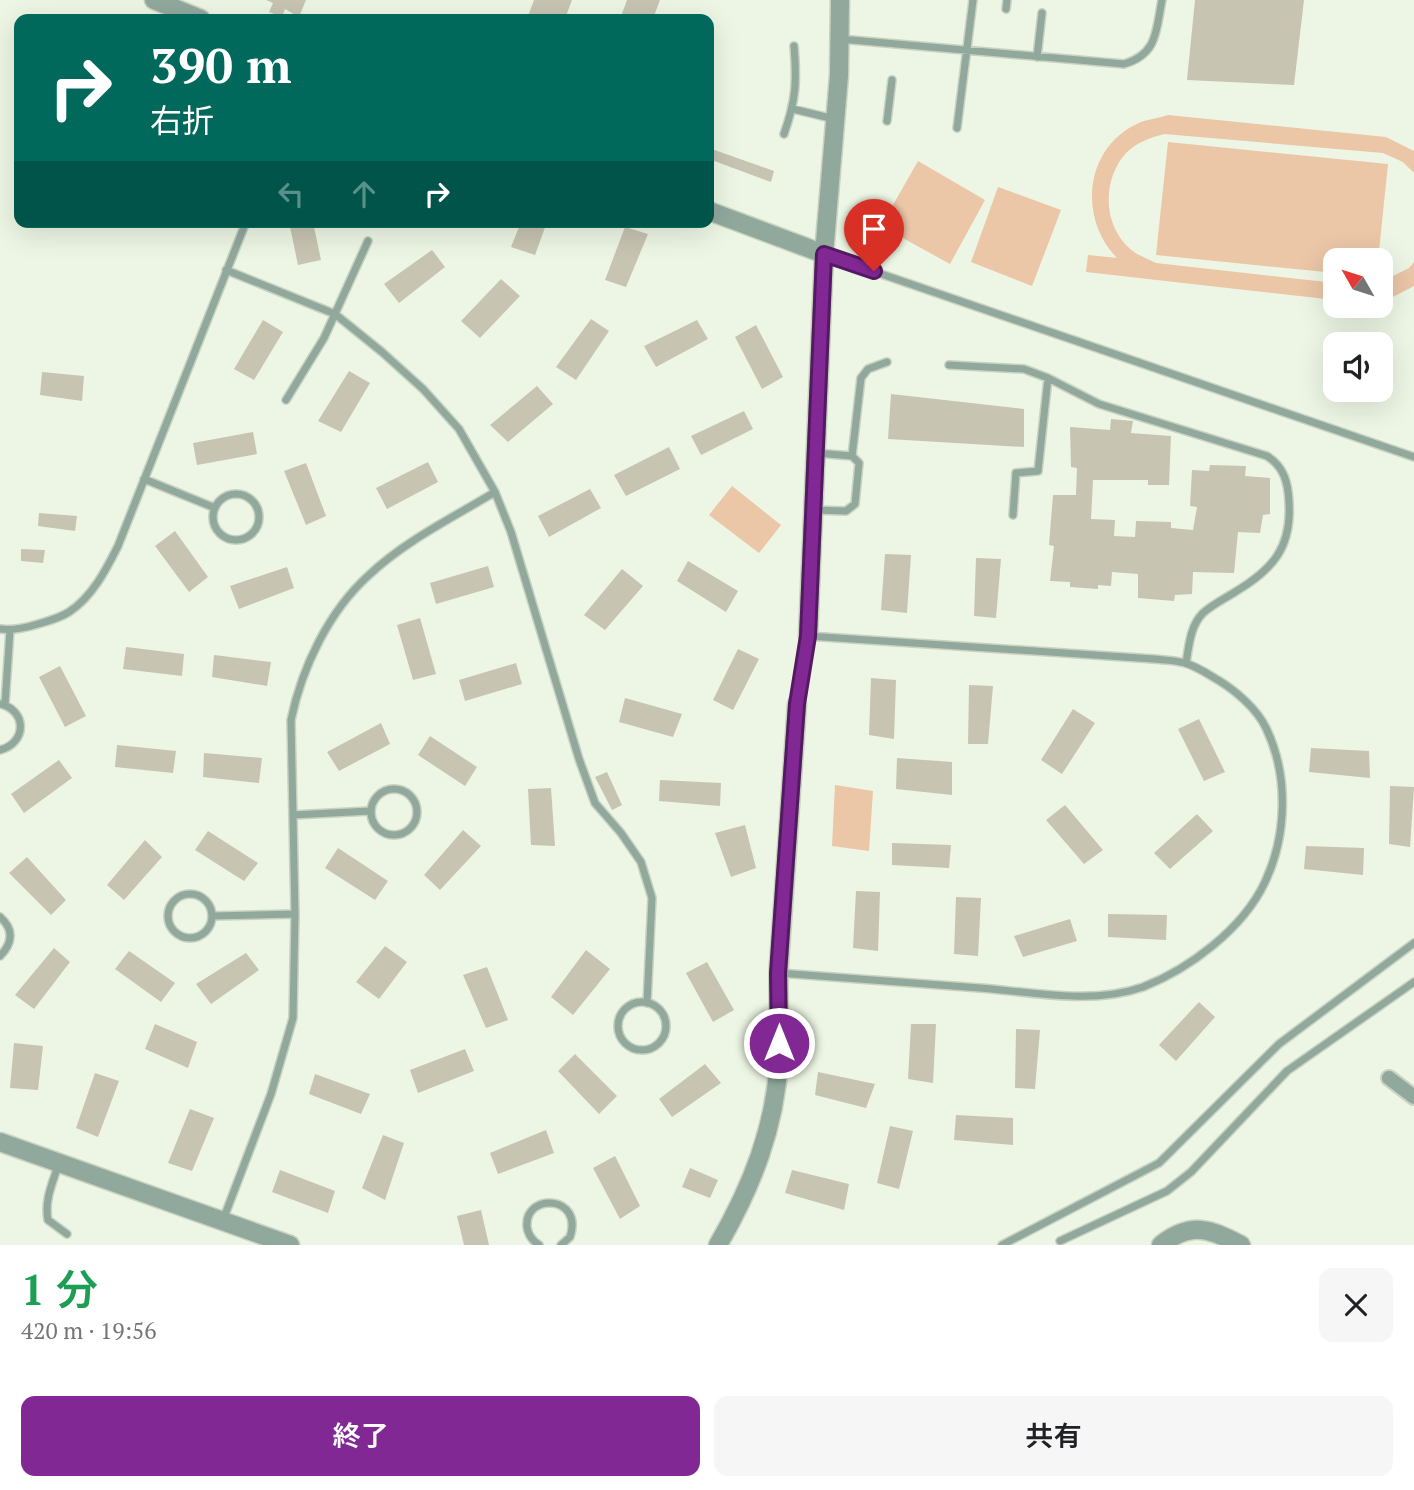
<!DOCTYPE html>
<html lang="ja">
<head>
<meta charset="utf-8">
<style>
	:root { --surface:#fff; --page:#f6f6f6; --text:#202124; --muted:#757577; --accent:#822895 }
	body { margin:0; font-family:"PT Serif","Noto Sans JP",serif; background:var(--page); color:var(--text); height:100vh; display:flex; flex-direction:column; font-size:26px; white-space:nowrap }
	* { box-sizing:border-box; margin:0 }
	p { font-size:23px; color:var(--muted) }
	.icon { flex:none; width:38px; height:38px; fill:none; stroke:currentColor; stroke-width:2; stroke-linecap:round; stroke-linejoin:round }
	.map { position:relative; height:1245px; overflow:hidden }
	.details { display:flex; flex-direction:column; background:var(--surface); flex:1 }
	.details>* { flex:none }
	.top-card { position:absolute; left:14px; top:14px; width:700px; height:214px; border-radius:14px; box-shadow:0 7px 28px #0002; background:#00695c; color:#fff; overflow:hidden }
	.needle { width:46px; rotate:309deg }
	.tools { position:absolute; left:1323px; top:248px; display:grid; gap:14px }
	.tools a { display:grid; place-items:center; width:70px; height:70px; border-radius:14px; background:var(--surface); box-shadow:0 7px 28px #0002; font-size:35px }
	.pin { position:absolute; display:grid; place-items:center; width:60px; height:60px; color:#fff; margin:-72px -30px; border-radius:50% 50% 50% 0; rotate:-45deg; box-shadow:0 0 7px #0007 }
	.pin .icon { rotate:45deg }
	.me { position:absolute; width:77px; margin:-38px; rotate:0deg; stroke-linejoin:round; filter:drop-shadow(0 0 5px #0008) }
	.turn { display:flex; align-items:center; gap:24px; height:147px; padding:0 21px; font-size:32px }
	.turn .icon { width:91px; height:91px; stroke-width:2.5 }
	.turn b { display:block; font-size:49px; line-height:60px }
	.lanes { display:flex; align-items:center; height:66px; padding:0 21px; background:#0003; justify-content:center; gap:35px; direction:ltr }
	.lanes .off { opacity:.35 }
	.round { display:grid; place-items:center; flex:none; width:74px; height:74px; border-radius:14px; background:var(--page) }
	.overview { display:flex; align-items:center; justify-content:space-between; height:119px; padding:0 21px }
	h1 { font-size:42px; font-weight:600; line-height:52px; color:#1e9e55 }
	.action { display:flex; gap:14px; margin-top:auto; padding:14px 21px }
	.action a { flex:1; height:80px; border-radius:14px; background:var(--accent); color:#fff; font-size:28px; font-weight:600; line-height:80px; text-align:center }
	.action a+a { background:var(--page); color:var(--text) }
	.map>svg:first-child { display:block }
	.green { fill:#ebc6a7 }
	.building { fill:#c8c4b2 }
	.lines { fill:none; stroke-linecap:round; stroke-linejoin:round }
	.service-casing { stroke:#c9d2c1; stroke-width:10 }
	.minor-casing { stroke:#c9d2c1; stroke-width:18 }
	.tertiary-casing { stroke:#c9d2c1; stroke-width:21 }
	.service { stroke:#91a89d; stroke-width:7 }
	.minor { stroke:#91a89d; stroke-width:14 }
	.tertiary { stroke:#91a89d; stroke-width:18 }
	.route-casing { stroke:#541a61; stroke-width:18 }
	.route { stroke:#822895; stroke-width:12 }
</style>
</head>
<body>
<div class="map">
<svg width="1414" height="1245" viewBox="0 0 1414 1245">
	<rect width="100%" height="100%" fill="#edf6e4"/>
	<path class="green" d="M 1168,115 L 1386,137 L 1414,151 L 1414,173 L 1403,162 L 1383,153 L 1164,134 C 1150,138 1137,142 1126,153 C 1100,182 1103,232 1137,254 C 1143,257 1150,260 1156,263 L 1335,283 L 1335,300 L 1086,272 L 1088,255 L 1117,258 C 1077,217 1085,145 1141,122 C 1150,119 1159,118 1168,115 Z
		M 1168,142 L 1388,164 L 1378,261 L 1335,261 L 1335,273 L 1156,255 Z
		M 918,161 L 985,200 L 950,264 L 881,226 Z
		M 998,187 L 1061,210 L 1032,286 L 971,262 Z
		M 1414,262 L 1414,286 L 1389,299 L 1381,300 L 1381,282 L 1409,268 Z
		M 732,486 L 781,525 L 759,553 L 709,515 Z
		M 835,785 L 873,791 L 869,851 L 832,846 Z"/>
	<path class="building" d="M 266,0 L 306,0 L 299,17 L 285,9 L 282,17 L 269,12 L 273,3 Z
		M 534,0 L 572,0 L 565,19 L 527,19 Z
		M 627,0 L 660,0 L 653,19 L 620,19 Z
		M 1195,0 L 1304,0 L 1294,85 L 1187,80 Z
		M 709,148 L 774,171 L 771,182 L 709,159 Z
		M 289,222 L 313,222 L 321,260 L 298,265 Z
		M 521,222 L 547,222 L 535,255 L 511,247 Z
		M 625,227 L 648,234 L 626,287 L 605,280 Z
		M 432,250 L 445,267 L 399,303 L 384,284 Z
		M 501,279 L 520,296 L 480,338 L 461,321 Z
		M 591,319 L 609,331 L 576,380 L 556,367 Z
		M 263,320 L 283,332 L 254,380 L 234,369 Z
		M 697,320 L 708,339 L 656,367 L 644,346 Z
		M 756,325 L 783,377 L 762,389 L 735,337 Z
		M 349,371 L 370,383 L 341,432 L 318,421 Z
		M 42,372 L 84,376 L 82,401 L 40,395 Z
		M 537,386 L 553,404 L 508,442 L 490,425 Z
		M 891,394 L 1024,409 L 1024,447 L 888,439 Z
		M 744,411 L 753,429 L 701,455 L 691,436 Z
		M 1111,419 L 1133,421 L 1131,433 L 1171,436 L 1169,485 L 1148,485 L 1148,480 L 1093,480 L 1091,519 L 1115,520 L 1114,536 L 1135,537 L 1136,521 L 1171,522 L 1171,528 L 1193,530 L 1197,507 L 1190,506 L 1192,470 L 1209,471 L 1210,465 L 1246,466 L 1245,476 L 1270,478 L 1270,514 L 1263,515 L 1260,533 L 1238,532 L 1234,573 L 1193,572 L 1192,594 L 1175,595 L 1174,601 L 1138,598 L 1138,574 L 1112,572 L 1111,586 L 1098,585 L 1098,589 L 1070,587 L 1070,582 L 1050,581 L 1054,546 L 1049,545 L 1053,495 L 1076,495 L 1077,468 L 1071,467 L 1070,427 L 1110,430 Z
		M 253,432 L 257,454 L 197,465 L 193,443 Z
		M 669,447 L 680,469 L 626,496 L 614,475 Z
		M 428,462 L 438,482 L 387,509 L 376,488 Z
		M 306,463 L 326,516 L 306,525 L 284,471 Z
		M 590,489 L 601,508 L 549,537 L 538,516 Z
		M 39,513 L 77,516 L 75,531 L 38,526 Z
		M 175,531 L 208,577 L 189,592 L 155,546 Z
		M 21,549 L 45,550 L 43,563 L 21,561 Z
		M 885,554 L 911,555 L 907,613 L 881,610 Z
		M 976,558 L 1001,559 L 996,618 L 974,616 Z
		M 688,561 L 738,591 L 726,612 L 677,581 Z
		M 488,566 L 494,587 L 436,604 L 430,583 Z
		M 287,567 L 294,588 L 239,609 L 230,586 Z
		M 622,569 L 643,586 L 605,630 L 584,615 Z
		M 420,618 L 436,674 L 413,680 L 397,625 Z
		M 126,647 L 184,654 L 182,676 L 123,669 Z
		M 738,649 L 759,659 L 733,710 L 713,700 Z
		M 214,655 L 271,662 L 267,686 L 212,677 Z
		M 516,663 L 522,684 L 465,701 L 459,680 Z
		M 60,666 L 86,716 L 65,727 L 39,677 Z
		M 871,678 L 896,680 L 894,739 L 869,735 Z
		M 969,685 L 993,686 L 988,744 L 968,744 Z
		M 625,698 L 682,714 L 673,737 L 619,722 Z
		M 1073,709 L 1095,723 L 1062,774 L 1041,760 Z
		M 1199,719 L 1225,772 L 1204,781 L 1178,729 Z
		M 381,723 L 390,744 L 339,771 L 327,752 Z
		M 430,736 L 477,767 L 465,786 L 418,755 Z
		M 117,745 L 176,751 L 173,773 L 115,767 Z
		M 1311,748 L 1369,751 L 1370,778 L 1309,772 Z
		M 204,753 L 262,758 L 259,783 L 203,777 Z
		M 897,758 L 952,762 L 952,795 L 896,789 Z
		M 59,760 L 72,778 L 24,813 L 11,794 Z
		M 607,772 L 622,805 L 612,810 L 595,777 Z
		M 660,780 L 721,783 L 720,806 L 659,801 Z
		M 1390,786 L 1414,787 L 1410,847 L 1389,844 Z
		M 551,788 L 555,846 L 531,845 L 528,789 Z
		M 1065,805 L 1103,850 L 1084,864 L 1046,820 Z
		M 1197,814 L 1213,831 L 1170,869 L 1154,853 Z
		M 745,825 L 756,868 L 731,877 L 715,833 Z
		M 463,830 L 481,846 L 440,890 L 424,875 Z
		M 208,831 L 258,863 L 244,881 L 195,850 Z
		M 145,840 L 162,857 L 124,900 L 107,885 Z
		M 892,843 L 951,845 L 949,868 L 892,865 Z
		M 1306,846 L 1364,848 L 1363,875 L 1304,869 Z
		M 338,848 L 388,881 L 375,900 L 325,868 Z
		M 27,857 L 66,900 L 51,915 L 9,873 Z
		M 856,891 L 880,892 L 878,951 L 853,948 Z
		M 956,897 L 981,898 L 978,956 L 954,954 Z
		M 1108,914 L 1167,915 L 1166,940 L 1108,937 Z
		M 1070,919 L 1077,941 L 1023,957 L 1014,936 Z
		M 385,946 L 407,962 L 379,999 L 356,982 Z
		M 54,948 L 70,962 L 34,1009 L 15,995 Z
		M 586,950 L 610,969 L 573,1015 L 551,997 Z
		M 129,951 L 175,983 L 161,1002 L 115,969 Z
		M 246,953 L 259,970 L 211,1004 L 196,984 Z
		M 707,962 L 734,1010 L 713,1022 L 686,973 Z
		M 487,967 L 508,1020 L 486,1028 L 463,975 Z
		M 1199,1002 L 1215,1017 L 1176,1061 L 1159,1045 Z
		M 155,1024 L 197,1042 L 188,1068 L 145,1049 Z
		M 911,1024 L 936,1024 L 933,1083 L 908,1079 Z
		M 1016,1029 L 1040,1030 L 1035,1089 L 1015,1088 Z
		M 14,1043 L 43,1046 L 38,1090 L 10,1088 Z
		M 465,1049 L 474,1071 L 418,1093 L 410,1070 Z
		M 575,1054 L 617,1096 L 599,1114 L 558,1071 Z
		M 705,1064 L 721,1083 L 672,1117 L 659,1099 Z
		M 818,1072 L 875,1084 L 866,1108 L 815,1095 Z
		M 95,1073 L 119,1081 L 98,1137 L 76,1128 Z
		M 315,1074 L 370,1094 L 361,1114 L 309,1094 Z
		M 190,1109 L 214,1118 L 192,1171 L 168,1163 Z
		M 956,1115 L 1013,1118 L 1013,1145 L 954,1140 Z
		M 890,1126 L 913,1131 L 899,1189 L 877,1183 Z
		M 546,1130 L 554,1153 L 498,1174 L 490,1153 Z
		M 383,1135 L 404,1143 L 385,1200 L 362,1188 Z
		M 615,1156 L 640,1206 L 620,1219 L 593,1168 Z
		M 690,1168 L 718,1180 L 710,1198 L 682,1187 Z
		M 280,1170 L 335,1191 L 328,1213 L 272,1192 Z
		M 792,1170 L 849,1184 L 844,1210 L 785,1193 Z
		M 481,1210 L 489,1245 L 464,1245 L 457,1216 Z"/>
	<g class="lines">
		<defs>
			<path id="service" d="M 1006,9 L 1007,0
				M 840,39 L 1124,64 C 1158,54 1156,30 1162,0
				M 1037,57 L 1042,13
				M 793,109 L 834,119
				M 887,121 L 892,80
				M 957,128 L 973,0
				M 784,134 C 796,100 797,82 794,46
				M 826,255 L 1414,457
				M 226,270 L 335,314 L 382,352 L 423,389 L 459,429 L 495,492 L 511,532 L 579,759 L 595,803 L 621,833 L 641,862 L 652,898 L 647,1003
				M 949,365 L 1024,369 L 1048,378 L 1099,404 L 1267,456 C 1284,467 1288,482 1289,502 C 1292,548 1272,570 1235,592 C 1224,599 1212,605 1203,613 C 1190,626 1189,646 1186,663
				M 286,400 L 324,338 L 368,241
				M 852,456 L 861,378 L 868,369 L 887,362
				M 144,479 L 215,508
				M213 517a23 23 0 1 1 46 0a23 23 0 1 1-46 0Z
				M 814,510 L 846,511 L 855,504 L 859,463 L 852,456 L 816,453
				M 1013,515 L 1016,473 L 1038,471 L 1048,378
				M 0,629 C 13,631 25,628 38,624 C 48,621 60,618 69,612 C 92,597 106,570 118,546 L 246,222
				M 5,704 L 10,630
				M 0,750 C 27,743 27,711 1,704
				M371 812a23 23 0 1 1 46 0a23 23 0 1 1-46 0Z
				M 293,815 L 370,811
				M168 916a22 22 0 1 1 44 0a22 22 0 1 1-44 0Z
				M 212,916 L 295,914
				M 0,917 C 14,929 13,943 0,956
				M 779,973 C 846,978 913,983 980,988 C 1032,992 1092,1005 1143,987 C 1189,969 1243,929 1265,882 C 1287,835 1289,776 1266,728 C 1257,709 1236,691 1218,680 C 1208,674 1196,666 1185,663 C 1175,660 1164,660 1154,659 L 808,636 L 798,703
				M618 1026a24 24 0 1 1 48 0a24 24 0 1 1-48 0Z
				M 59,1163 C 53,1182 44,1200 48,1220 L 67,1234
				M 223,1220 L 271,1094 L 293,1018 L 295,914 L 291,720 C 302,667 329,611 369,575 C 405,541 452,518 495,492
				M 1060,1241 L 1167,1191 L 1191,1172 L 1287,1071 L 1414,982
				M 539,1245 C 533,1241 528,1235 527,1227 C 524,1192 584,1195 570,1237 L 561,1245
				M 1002,1245 L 1159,1163 L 1279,1044 L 1414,943"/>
			<path id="minor" d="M 1389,1078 L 1414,1097"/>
			<path id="tertiary" d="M 154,0 L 201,19
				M 709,211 L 824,254
				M 808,636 L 824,254 L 839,75 L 840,0
				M 0,1142 L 290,1245
				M 718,1245 C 752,1186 775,1128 779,1060 C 781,1028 777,996 779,964 C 785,877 791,791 797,704
				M 1161,1245 C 1191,1221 1211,1229 1241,1245"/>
		</defs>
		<use href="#service" class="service-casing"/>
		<use href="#minor" class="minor-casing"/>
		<use href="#tertiary" class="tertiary-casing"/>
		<use href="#service" class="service"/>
		<use href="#minor" class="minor"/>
		<use href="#tertiary" class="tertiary"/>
	</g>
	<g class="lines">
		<defs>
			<path id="route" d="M 779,1043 L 778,973 L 797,704 L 808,636 L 824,254 L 874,271"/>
		</defs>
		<use href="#route" class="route-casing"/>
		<use href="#route" class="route"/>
	</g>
</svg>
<div class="tools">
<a><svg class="needle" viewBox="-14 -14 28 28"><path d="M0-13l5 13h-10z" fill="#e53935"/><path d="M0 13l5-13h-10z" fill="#757577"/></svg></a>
<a><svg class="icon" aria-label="sound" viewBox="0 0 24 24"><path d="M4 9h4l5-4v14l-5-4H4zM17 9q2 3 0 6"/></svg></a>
</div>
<div class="pin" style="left:874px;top:271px;background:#d93025"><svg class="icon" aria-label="arrive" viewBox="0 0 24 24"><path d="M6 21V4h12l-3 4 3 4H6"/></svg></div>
<svg class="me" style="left:779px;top:1043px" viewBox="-20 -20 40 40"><circle r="17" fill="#822895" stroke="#fff" stroke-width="3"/><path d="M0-11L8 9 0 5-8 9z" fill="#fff"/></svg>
<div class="top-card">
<div class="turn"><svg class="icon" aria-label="right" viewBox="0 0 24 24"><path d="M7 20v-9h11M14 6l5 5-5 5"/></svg><div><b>390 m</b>右折</div></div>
<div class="lanes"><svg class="icon off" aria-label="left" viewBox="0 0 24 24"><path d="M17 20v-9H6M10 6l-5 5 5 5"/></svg><svg class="icon off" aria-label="ahead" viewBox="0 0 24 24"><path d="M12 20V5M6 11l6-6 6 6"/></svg><svg class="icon" aria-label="right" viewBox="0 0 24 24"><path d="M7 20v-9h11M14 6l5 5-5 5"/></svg></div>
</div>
</div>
<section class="details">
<div class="overview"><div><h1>1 分</h1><p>420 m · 19:56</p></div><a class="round"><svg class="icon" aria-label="close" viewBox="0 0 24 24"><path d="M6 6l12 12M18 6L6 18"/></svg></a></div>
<div class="action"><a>終了</a><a>共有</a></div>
</section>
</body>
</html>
